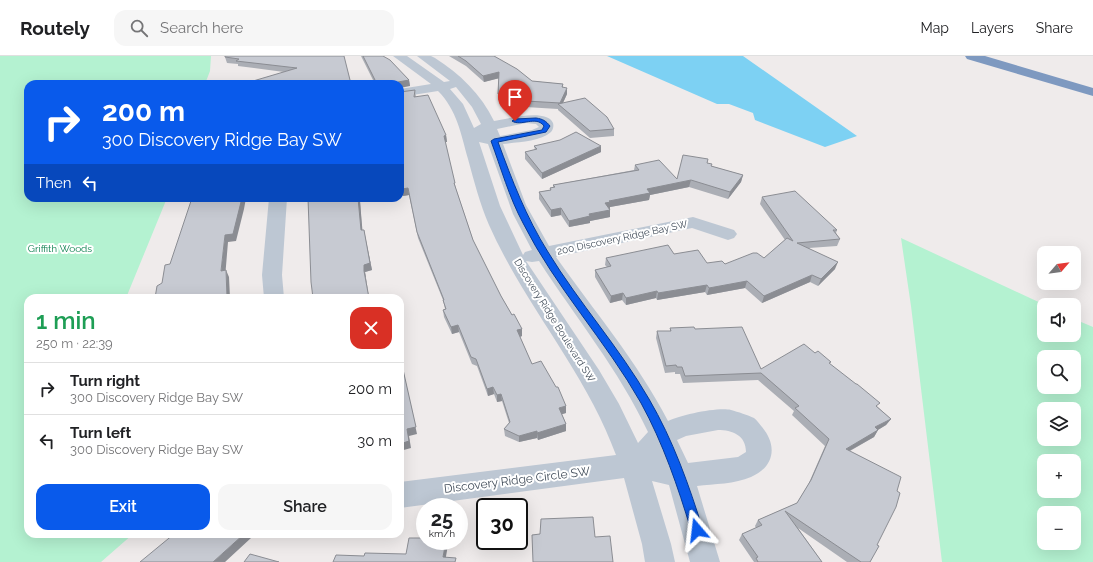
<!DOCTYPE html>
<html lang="en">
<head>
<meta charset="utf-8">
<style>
	:root { --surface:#fff; --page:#f6f6f6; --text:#202124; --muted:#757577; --line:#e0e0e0; --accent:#095aeb }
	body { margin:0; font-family:Raleway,sans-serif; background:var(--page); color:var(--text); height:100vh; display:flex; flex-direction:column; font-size:15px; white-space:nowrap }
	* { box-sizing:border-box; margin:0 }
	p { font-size:13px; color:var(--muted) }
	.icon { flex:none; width:22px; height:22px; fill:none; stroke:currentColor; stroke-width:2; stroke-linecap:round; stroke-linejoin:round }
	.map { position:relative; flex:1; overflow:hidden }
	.sheet { position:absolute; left:24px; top:238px; width:380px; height:244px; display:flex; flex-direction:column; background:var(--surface); border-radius:12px; box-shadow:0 4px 16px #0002 }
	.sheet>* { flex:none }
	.top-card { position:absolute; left:24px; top:24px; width:380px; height:122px; border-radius:12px; box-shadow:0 4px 16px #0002; background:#095aeb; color:#fff; overflow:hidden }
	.needle { width:26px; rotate:62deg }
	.buttons { position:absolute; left:1037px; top:190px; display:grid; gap:8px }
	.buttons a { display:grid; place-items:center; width:44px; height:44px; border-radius:8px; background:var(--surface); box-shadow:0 4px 16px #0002; font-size:20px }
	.speed { position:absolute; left:416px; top:442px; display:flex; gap:8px; font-size:20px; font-weight:700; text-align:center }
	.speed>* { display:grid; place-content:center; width:52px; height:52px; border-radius:50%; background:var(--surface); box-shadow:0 4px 16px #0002; line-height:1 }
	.speed small { font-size:10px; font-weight:400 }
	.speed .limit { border:2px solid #111; border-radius:6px; background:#fff; color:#111 }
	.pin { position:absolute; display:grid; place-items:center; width:34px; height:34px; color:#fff; margin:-41px -17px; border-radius:50% 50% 50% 0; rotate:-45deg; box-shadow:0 0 4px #0007 }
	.pin .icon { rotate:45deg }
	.me { position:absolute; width:44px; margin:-22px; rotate:343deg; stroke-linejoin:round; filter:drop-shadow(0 0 3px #0008) }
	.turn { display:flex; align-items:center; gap:14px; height:84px; padding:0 12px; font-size:18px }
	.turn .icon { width:52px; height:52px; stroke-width:2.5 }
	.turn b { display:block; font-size:28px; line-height:34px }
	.then { display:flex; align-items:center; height:38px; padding:0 12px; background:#0003; gap:8px; font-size:15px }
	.round { display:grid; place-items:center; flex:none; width:42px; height:42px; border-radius:12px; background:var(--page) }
	.head { display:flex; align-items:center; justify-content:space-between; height:68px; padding:0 12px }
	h1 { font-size:24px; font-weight:600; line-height:30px; color:#1e9e55 }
	.primary-button { display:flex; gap:8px; margin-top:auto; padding:8px 12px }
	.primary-button a { flex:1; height:46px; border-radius:12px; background:var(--accent); color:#fff; font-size:16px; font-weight:600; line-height:46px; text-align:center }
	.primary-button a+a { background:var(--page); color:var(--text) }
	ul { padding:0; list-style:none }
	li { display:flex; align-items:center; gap:12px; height:52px; padding:0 12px; border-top:1px solid var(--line) }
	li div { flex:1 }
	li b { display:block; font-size:15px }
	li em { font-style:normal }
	header { display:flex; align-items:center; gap:24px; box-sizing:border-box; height:56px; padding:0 20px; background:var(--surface); border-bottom:1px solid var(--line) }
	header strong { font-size:19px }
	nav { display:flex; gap:22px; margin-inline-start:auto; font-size:14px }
	.search { width:280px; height:36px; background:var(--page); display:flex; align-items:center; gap:10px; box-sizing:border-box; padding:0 14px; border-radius:12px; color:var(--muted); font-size:15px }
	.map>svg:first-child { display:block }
	.green { fill:#b4f2d1; fill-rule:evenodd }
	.water { fill:#7dd1f3 }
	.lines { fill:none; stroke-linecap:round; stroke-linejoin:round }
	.minor { fill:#bdc7d3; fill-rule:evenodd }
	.motorway { fill:#7e99c0; fill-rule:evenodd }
	.wall { fill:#abaeb5 }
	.shaded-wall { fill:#8b8d93 }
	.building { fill:#c7cad2; stroke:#8b8d93 }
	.route { fill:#095aeb; stroke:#063a99 }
	.labels { text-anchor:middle; stroke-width:4; stroke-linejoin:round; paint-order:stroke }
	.street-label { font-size:10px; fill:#424d5a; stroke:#fff }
	.park-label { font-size:10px; fill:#0e8150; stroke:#fff }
	.near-street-label { font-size:12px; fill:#424d5a; stroke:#fff }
</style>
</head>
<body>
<header>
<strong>Routely</strong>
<div class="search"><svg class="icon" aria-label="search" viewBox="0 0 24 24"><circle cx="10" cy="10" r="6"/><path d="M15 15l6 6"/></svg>Search here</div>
<nav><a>Map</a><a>Layers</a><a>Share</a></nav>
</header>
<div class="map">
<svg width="1093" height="506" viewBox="0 0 1093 506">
	<rect width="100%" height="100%" fill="#efebeb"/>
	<path class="green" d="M 0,0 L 211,0 L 210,15 L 205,28 L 28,28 L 28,142 L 167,142 L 126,242 L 28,242 L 28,478 L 133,478 L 101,506 L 0,506 Z
		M 901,182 L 1045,249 L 1044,279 L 1074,279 L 1074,263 L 1093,271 L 1093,506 L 942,506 L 911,250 ZM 1044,301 L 1074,301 L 1074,331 L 1044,331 ZM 1044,353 L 1074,353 L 1074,383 L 1044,383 ZM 1044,405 L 1074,405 L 1074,435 L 1044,435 ZM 1044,457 L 1074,457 L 1074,487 L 1044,487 Z"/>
	<path class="water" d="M 607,0 L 743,0 L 857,80 L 825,91 L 755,64 L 753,57 L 729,48 L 717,48 Z"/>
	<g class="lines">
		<path class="minor" d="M 393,0 L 407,0 L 444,26 L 450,25 L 417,0 L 431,0 L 435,2 C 460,18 481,38 494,65 C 506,63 547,52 553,67 C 554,70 553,74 551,76 C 540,86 517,86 503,88 L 526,149 L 549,190 L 693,161 L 734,174 L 737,178 L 734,182 L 728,184 L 692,172 L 556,201 C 594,255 637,305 668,365 C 681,359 717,351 731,354 C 738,356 748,359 754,362 C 757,364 760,369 762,371 C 778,390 774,411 751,421 C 735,428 714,428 697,430 L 720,506 L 690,506 L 669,429 L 652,425 L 671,488 L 675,506 L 645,506 L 642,488 L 624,422 L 400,452 L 400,426 L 616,399 C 586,316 525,250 489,169 C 480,148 474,125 468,103 C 461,78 457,54 438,35 L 400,41 L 400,33 L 431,28 ZM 456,31 L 472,51 L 481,68 L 474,72 L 463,48 L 450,33 ZM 526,67 L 536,68 L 539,71 L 532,74 L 500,80 L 497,73 ZM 479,86 L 488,88 L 513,158 L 532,194 L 525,196 L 523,199 L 500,150 ZM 526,205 L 532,206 L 539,205 C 576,262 619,314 648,376 L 638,387 L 619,348 L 599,314 ZM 718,374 C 732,374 746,379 746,396 L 738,401 L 688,407 L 677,384 L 686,380 Z
			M 269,142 L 287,142 L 282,219 L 284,242 L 264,242 L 262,219 Z"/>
		<path class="motorway" d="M 965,0 L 985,0 L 1093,32 L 1093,40 L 967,3 Z"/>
	</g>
	<path class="wall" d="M 344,0 L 284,16 L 238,10 L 238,8 L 227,7 L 225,1 Z
		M 361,0 L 383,0 L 409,24 L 410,30 L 400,28 L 375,28 Z
		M 449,0 L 494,0 L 532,25 L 563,28 L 563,31 L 567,38 L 563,47 L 614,73 L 614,80 L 590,82 L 558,54 L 558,53 L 509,50 L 509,43 L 498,44 L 498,38 L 499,22 L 484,26 L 466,10 Z
		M 415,34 L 416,41 L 446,79 L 447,86 L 445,86 L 456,133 L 473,184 L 501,240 L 512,259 L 522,273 L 522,280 L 520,281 L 532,308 L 566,350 L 566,357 L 562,358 L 566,368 L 566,375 L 538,384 L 537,382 L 519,386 L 505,380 L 504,373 L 509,367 L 502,345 L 497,346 L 494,338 L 488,340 L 477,310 L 472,308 L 459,276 L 452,278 L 444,261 L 443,254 L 445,253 L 443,244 L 418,182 L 409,139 L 403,140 Z
		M 534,90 L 601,96 L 542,123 L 525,103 L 525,96 L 535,94 Z
		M 707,107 L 711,110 L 743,119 L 741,126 L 728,143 L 689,131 L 650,139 L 649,144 L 610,151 L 609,153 L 610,154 L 610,161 L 590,165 L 590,167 L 569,171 L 561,159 L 551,161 L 539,143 L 539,136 L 550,134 L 550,132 L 553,131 L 553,129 L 634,114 L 635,109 L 677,123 Z
		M 762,141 L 837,174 L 836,177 L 840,183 L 837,190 L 809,192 L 835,213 L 818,230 L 810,226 L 762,247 L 745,232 L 707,239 L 705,236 L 657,244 L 656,242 L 626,249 L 622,244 L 610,247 L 595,221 L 595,214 L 607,211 L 605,209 L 606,202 L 674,198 L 707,207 L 725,208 L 764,202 L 785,184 L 760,148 Z
		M 308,142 L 362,142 L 362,145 L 360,145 L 362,174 L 364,174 L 365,181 L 372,214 L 365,216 L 366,222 Z
		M 670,272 L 695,273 L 761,313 L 830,308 L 891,363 L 886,369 L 878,374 L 874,381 L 850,395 L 877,489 L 870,506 L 847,506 L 798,472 L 822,506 L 754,506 L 739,484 L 742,478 L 756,472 L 755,470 L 758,464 L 797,447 L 808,429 L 825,390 L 792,359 L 794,355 L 758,324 L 683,327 L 680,318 L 675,318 L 675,316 L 665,317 L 656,282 L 657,275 L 670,275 Z"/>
	<path class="shaded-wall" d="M 499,16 L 500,22 L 484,26 L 483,20 Z
		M 409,24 L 410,30 L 400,32 L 400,28 L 398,28 L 398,26 Z
		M 567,32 L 567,38 L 561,51 L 560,47 Z
		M 446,79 L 447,86 L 444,86 L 444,80 Z
		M 601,90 L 601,96 L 542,123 L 542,117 Z
		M 743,119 L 741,126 L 728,143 L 730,136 Z
		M 691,124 L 689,131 L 650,139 L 649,144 L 610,151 L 610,153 L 605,154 L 605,147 L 609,145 L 647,133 Z
		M 408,132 L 409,139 L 403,140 L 402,133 Z
		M 242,142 L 246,142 L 244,153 L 236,185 L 228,186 L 225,222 L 221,215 L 225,179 Z
		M 358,142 L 359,142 L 360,145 L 363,181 L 361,174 Z
		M 561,152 L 561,159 L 551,161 L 551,154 Z
		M 610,154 L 610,161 L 590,165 L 590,167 L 569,171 L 569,165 L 589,158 Z
		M 364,174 L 372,214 L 365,216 L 366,222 L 369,242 L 364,215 Z
		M 838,206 L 835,213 L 818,230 L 821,223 Z
		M 226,214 L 229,221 L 230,242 L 227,242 Z
		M 812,219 L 810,226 L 762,247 L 764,240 Z
		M 747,225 L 745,232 L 707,239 L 709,232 Z
		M 707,229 L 705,236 L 657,244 L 658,237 Z
		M 657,235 L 656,242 L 626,249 L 626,242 Z
		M 623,237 L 622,244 L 610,247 L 611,240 Z
		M 458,269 L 459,276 L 452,278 L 451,271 Z
		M 522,273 L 522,280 L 517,282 L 517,274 Z
		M 402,309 L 417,378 L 409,380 L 411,392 L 400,395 L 400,388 L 407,373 Z
		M 493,331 L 494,338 L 488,340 L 487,333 Z
		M 501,338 L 502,345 L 497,346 L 497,339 Z
		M 566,350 L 566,357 L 559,359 L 559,352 Z
		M 891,363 L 886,369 L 871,378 L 875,371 Z
		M 566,368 L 566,375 L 538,384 L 537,377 Z
		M 878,374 L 874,381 L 842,399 L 846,393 Z
		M 537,375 L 537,382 L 519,386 L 519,380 Z
		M 244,478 L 248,478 L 251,482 L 225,506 L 213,506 Z
		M 446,485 L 447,485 L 448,489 L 445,506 L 443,501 Z"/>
	<path class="building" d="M 225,0 L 344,0 L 351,28 L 243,28 L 297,12 L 236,5 L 239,3 L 225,1 Z
		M 363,0 L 383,0 L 390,4 L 409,24 L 398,26 L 398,28 L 377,28 Z
		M 458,0 L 494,0 L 517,13 L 532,25 L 563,28 L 562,31 L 567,32 L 560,47 L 509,44 L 509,37 L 498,38 L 499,16 L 483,20 L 466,5 Z
		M 415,34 L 414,41 L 428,39 L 446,79 L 444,80 L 455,127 L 454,127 L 473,184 L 501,240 L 512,259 L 514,258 L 522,273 L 517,274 L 532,308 L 541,305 L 556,331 L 558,331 L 566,350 L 559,352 L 566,368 L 537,377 L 537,375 L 519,380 L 504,373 L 510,366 L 501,338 L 497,339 L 493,331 L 487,333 L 476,303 L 471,301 L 458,269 L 451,271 L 443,254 L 446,253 L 443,244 L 444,244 L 417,176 L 408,132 L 402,133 L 400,118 L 400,36 Z
		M 585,42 L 607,61 L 614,73 L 590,75 L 558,48 Z
		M 576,76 L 601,90 L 542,117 L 525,96 L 537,93 L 534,90 L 560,84 Z
		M 683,99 L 708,103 L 707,107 L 712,108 L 711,110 L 743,119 L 730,136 L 691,124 L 647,133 L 650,137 L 609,145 L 611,146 L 605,147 L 610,154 L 589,158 L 590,160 L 569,165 L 561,152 L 551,154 L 539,136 L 551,134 L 550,132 L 555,131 L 553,129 L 639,114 L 635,109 L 659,104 L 677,123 Z
		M 795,135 L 837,174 L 833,174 L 840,183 L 797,187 L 838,206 L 821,223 L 812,219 L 764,240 L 747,225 L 709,232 L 707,229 L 658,237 L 657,235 L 626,242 L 623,237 L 611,240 L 595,214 L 611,210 L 606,202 L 668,189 L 674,198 L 698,194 L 707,207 L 722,205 L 725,208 L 753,197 L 757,197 L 764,202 L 787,182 L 793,185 L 762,141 Z
		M 192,142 L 242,142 L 233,178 L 225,179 L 221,215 L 226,214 L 227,242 L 155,242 L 157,230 L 162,227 L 165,209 L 170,208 Z
		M 308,142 L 358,142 L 361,174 L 364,174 L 370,207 L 364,209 L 364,215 L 369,242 L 313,242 L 311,226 Z
		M 694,271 L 695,273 L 742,271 L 761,313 L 804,288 L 815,297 L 818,295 L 831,306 L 829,307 L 856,328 L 857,328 L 880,347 L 876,350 L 891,363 L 875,371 L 878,374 L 846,393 L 901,421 L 897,435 L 900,437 L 896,451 L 877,489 L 879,490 L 870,506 L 861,506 L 785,455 L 822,506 L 758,506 L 756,502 L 758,501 L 742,478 L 762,469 L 758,464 L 797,447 L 811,424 L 829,383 L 795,352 L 799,350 L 761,317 L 685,320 L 682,311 L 677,311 L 676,309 L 666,310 L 657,275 L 671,275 L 670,272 Z
		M 400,309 L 402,309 L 416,371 L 407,373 L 409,385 L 400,388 Z
		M 593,461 L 595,481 L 610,480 L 613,506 L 533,506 L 532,479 L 540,478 L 541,463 Z
		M 174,478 L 244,478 L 213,506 L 140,506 Z
		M 409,482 L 425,482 L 425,485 L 446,485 L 443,501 L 456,502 L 455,506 L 333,506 L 336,499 L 364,500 L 365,497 L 406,498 Z
		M 250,498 L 279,506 L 244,506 Z"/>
	<path class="route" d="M 536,62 C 543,63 546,65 550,70 L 546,76 L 498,86 C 512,124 526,161 548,196 C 579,247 619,291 649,343 C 673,384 689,429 703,474 L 702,479 L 697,481 L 693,479 L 691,474 C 678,431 663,387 641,347 C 606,285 555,231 523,167 C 509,141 501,112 491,85 L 494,83 L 542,74 L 544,70 C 536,59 521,71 512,65 L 515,63 Z"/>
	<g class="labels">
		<g class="street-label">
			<text transform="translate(622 181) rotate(-12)" y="4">200 Discovery Ridge Bay SW</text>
			<text transform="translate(555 264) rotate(58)" y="4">Discovery Ridge Boulevard SW</text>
		</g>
		<g class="park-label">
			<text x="60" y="196">Griffith Woods</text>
		</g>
		<g class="near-street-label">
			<text transform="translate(517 424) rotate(-7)" y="4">Discovery Ridge Circle SW</text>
		</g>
	</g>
</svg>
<div class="buttons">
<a><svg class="needle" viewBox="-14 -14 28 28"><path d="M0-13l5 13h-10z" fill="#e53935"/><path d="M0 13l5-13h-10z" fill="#757577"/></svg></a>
<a><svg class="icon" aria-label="sound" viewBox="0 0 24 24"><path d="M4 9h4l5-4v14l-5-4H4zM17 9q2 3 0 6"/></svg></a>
<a><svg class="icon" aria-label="search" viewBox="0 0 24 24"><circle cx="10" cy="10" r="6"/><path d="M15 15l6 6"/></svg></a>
<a><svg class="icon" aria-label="layers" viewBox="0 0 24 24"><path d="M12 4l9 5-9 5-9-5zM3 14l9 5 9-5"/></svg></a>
<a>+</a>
<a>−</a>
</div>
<div class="speed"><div>25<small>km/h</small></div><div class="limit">30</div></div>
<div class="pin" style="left:515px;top:65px;background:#d93025"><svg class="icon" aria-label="arrive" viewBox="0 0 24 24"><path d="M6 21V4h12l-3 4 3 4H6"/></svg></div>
<svg class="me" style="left:697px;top:474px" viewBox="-20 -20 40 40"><path d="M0-17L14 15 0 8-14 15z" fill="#095aeb" stroke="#fff" stroke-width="4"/></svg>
<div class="top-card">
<div class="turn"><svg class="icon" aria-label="right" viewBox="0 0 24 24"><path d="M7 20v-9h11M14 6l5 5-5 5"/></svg><div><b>200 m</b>300 Discovery Ridge Bay SW</div></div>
<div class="then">Then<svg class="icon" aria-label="left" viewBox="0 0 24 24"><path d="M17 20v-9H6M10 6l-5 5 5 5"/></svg></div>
</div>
<section class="sheet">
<div class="head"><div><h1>1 min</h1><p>250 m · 22:39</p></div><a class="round" style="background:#d93025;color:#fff"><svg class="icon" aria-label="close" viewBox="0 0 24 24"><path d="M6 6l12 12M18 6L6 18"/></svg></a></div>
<ul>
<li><svg class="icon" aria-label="right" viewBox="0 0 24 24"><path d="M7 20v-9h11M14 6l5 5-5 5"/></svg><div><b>Turn right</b><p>300 Discovery Ridge Bay SW</p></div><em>200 m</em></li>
<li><svg class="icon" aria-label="left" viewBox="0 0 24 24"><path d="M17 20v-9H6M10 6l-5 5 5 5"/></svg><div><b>Turn left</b><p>300 Discovery Ridge Bay SW</p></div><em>30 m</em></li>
</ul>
<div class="primary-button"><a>Exit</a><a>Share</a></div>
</section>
</div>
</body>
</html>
